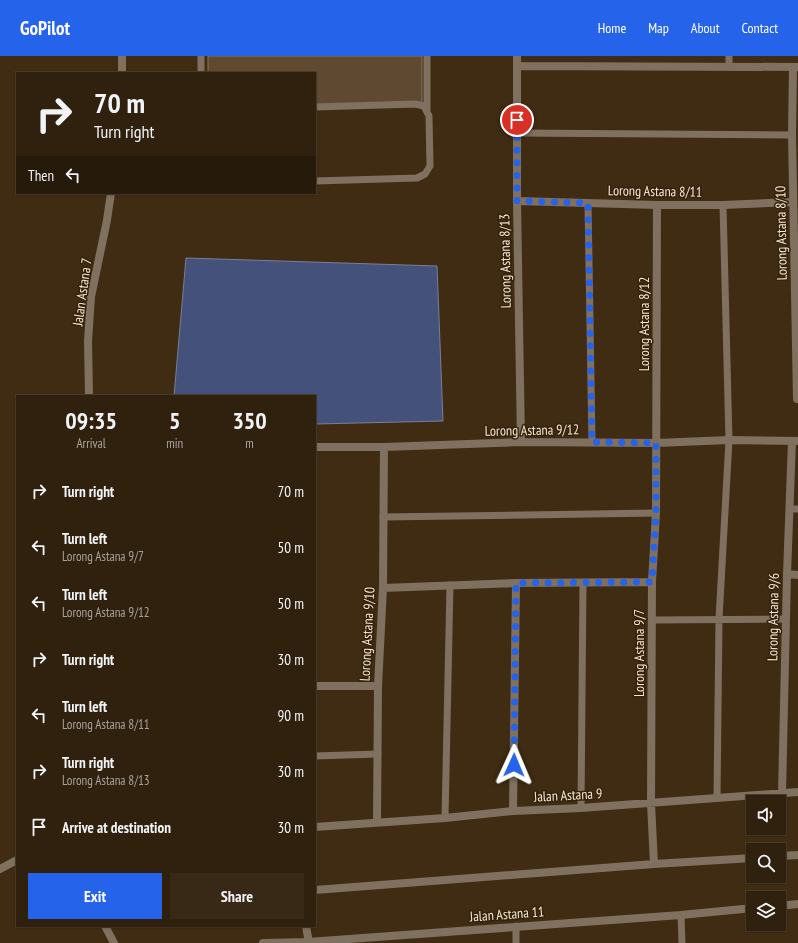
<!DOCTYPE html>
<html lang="en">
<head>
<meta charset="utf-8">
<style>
	:root { --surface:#30210e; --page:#382917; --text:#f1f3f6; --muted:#a8a39e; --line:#4b3e2e; --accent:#2563eb }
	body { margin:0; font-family:"PT Sans Narrow",sans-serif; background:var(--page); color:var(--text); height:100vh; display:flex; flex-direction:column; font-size:15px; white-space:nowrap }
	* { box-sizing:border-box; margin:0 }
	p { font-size:13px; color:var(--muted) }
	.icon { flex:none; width:22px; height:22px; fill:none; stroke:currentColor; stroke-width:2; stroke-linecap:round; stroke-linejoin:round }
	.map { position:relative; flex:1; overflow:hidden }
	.details { position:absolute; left:16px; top:339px; width:300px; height:532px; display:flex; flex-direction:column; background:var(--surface); border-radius:0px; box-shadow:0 1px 3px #0004,0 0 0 1px var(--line) }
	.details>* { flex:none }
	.guide { position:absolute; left:16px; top:16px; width:300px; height:122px; border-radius:0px; box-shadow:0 1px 3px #0004,0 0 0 1px var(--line); background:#30210e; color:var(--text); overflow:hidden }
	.controls { position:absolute; left:746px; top:739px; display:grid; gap:8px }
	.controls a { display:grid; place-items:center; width:40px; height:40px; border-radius:0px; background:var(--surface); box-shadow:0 1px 3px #0004,0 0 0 1px var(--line); font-size:20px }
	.pin { position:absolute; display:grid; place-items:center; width:34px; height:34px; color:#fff; margin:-17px; border:2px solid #fff; border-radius:50%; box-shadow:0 1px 4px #0007 }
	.me { position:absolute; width:44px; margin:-22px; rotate:1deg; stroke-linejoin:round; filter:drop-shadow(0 0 3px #0008) }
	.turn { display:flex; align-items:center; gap:14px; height:84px; padding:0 12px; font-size:18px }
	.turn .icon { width:52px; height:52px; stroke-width:2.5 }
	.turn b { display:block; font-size:28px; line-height:34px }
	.then { display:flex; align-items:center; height:38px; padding:0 12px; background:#0003; gap:8px; font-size:15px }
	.eta { display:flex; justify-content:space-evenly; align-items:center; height:68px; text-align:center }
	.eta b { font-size:24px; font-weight:700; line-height:28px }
	.action { display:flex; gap:8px; margin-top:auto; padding:8px 12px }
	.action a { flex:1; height:46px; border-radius:0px; background:var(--accent); color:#fff; font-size:16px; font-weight:700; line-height:46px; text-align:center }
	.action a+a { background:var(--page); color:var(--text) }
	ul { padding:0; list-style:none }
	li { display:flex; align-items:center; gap:12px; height:56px; padding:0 12px }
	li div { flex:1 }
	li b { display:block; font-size:15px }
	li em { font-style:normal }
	header { display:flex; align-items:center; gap:24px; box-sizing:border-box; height:56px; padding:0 20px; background:var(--accent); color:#fff }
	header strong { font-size:19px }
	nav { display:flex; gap:22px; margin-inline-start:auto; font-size:14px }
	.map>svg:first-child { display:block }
	.water { fill:#44527b; stroke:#797f97 }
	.building { fill:#5f4a31; stroke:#8c755b }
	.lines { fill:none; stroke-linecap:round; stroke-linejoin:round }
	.lane { stroke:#7f705f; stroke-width:7 }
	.street { stroke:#7f705f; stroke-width:8 }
	.route { stroke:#2563eb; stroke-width:7; stroke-dasharray:0 12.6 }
	.labels { text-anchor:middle; stroke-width:3; stroke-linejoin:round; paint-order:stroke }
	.street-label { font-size:14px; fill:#f4e7d9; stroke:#352209 }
</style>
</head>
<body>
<header>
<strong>GoPilot</strong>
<nav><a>Home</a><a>Map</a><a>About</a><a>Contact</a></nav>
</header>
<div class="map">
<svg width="798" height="887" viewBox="0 0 798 887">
	<rect width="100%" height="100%" fill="#402c13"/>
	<path class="water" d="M 186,202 L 437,210 L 443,365 L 315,368 L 315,340 L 174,340 Z"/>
	<path class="building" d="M 208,0 L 422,0 L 422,47 L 315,49 L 315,17 L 208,17 Z"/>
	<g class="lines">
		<path class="lane" d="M 427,0 L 427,54
			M 729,0 L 729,11
			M 201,17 L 201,0
			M 315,51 L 415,48 L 424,50 L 429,60 L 430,110 L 425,118 L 417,122 L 315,125
			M 517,77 L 792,79
			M 588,147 L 592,386
			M 790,453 L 798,453
			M 383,461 L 656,457
			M 653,564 L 786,563
			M 315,700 L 378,698
			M 717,742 L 719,563 L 729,384 L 723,149
			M 581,752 L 583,527
			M 445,762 L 450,529
			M 681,859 L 682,887
			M 516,870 L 516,887"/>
		<path class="street" d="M 517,0 L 517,145 L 521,386
			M 517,10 L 798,11
			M 793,11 L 792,79 L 797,343
			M 122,17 L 122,0
			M 517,145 L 657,149 L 723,149 L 793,146
			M 89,340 L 88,285 L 91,241 L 107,164 L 111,137
			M 315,391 L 384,391 L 521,386 L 656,387 L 729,384 L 798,385
			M 787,518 L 798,519
			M 383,532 L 516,527 L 652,526
			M 315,630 L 378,630
			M 782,737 L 787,518 L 792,385
			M 513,755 L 516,527
			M 377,766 L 378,630 L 383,532 L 384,391
			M 315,771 L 445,762 L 513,755 L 581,752 L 798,736
			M 779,800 L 798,799
			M 654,808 L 651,747 L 652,526 L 656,457 L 657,149
			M 0,813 L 17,804
			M 315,834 L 654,808 L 753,802
			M 779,850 L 798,848
			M 105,870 L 114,887
			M 306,870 L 309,887
			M 263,887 L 308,886 L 681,859 L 753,852"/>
	</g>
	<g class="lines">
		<path class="route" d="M 514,709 L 516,527 L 652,526 L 656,457 L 656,387 L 592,386 L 588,147 L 517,145 L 517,64"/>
	</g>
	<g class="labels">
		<g class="street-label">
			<text transform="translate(655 135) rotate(1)" y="5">Lorong Astana 8/11</text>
			<text transform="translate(781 177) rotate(-91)" y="5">Lorong Astana 8/10</text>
			<text transform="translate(505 205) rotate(-91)" y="5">Lorong Astana 8/13</text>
			<text transform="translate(82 236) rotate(-82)" y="5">Jalan Astana 7</text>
			<text transform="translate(644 268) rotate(-90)" y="5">Lorong Astana 8/12</text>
			<text transform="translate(532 374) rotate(-1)" y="5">Lorong Astana 9/12</text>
			<text transform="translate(773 561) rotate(-89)" y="5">Lorong Astana 9/6</text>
			<text transform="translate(367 578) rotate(-87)" y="5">Lorong Astana 9/10</text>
			<text transform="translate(639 597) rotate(-90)" y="5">Lorong Astana 9/7</text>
			<text transform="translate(568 739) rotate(-3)" y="5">Jalan Astana 9</text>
			<text transform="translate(507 858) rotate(-4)" y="5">Jalan Astana 11</text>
		</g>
	</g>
</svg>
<div class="controls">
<a><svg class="icon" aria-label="sound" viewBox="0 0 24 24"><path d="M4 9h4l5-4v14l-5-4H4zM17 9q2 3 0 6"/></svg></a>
<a><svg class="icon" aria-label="search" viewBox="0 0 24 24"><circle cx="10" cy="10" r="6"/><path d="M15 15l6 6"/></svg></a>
<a><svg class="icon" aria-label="layers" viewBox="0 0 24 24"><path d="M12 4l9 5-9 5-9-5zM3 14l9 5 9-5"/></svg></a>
</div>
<div class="pin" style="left:517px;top:64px;background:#d93025"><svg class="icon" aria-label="arrive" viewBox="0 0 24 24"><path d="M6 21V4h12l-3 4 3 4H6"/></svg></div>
<svg class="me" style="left:514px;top:709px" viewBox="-20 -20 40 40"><path d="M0-17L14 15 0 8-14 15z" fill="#2563eb" stroke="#fff" stroke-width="4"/></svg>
<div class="guide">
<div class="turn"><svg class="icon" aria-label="right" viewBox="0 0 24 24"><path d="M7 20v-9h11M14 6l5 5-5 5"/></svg><div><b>70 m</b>Turn right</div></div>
<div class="then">Then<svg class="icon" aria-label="left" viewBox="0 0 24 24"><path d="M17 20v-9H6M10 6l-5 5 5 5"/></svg></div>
</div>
<section class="details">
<div class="eta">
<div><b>09:35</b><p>Arrival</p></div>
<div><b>5</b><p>min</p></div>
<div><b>350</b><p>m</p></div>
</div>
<ul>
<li><svg class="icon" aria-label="right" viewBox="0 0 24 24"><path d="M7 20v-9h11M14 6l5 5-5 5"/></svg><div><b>Turn right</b></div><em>70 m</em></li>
<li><svg class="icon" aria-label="left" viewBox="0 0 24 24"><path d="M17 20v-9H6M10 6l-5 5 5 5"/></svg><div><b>Turn left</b><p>Lorong Astana 9/7</p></div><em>50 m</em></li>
<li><svg class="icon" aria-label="left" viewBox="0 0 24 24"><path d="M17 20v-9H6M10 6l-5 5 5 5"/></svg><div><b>Turn left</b><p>Lorong Astana 9/12</p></div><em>50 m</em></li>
<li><svg class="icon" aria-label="right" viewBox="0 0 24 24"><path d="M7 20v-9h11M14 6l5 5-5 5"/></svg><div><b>Turn right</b></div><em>30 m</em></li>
<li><svg class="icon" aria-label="left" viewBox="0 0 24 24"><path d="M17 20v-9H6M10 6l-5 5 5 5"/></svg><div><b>Turn left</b><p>Lorong Astana 8/11</p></div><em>90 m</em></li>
<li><svg class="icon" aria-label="right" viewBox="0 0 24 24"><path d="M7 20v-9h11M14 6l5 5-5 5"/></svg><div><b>Turn right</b><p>Lorong Astana 8/13</p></div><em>30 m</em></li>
<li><svg class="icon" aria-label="arrive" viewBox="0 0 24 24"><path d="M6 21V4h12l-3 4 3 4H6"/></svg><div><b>Arrive at destination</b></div><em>30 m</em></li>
</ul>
<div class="action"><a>Exit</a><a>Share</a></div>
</section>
</div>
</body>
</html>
